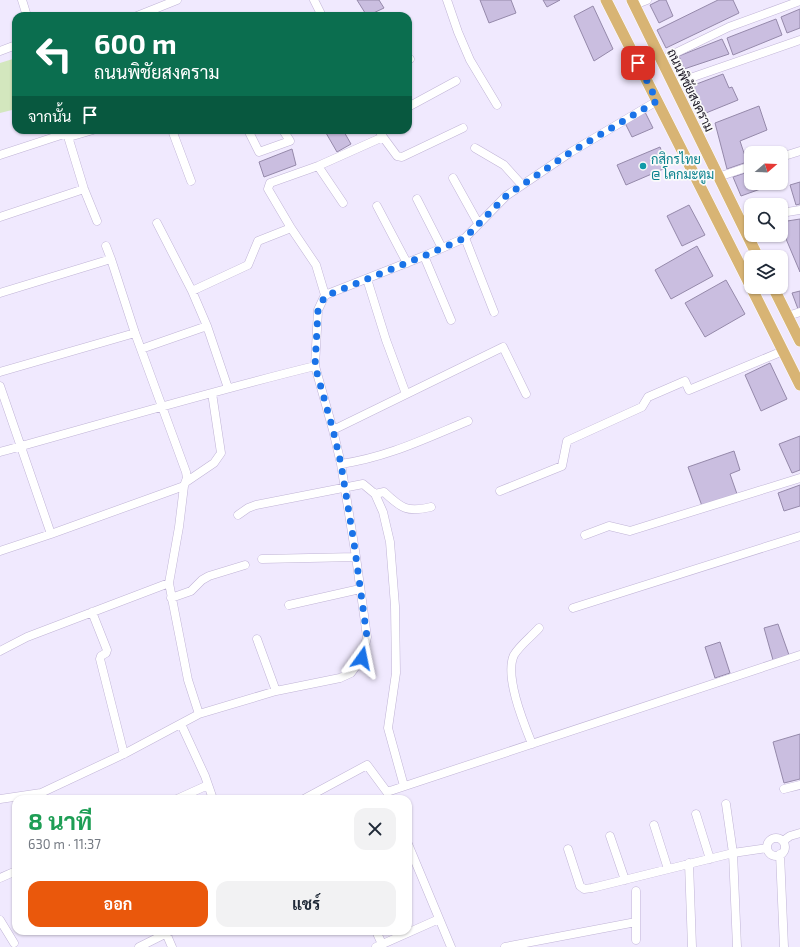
<!DOCTYPE html>
<html lang="th">
<head>
<meta charset="utf-8">
<style>
	:root { --surface:#fff; --page:#f2f2f3; --text:#1f2937; --muted:#747a83; --accent:#ea580c }
	body { margin:0; font-family:"Exo 2",Sarabun,sans-serif; background:var(--page); color:var(--text); height:100vh; display:flex; flex-direction:column; font-size:15px; white-space:nowrap }
	* { box-sizing:border-box; margin:0 }
	p { font-size:13px; color:var(--muted) }
	.icon { flex:none; width:22px; height:22px; fill:none; stroke:currentColor; stroke-width:2; stroke-linecap:round; stroke-linejoin:round }
	.map { position:relative; flex:1; overflow:hidden }
	.details { position:absolute; left:12px; top:795px; width:400px; height:140px; display:flex; flex-direction:column; background:var(--surface); border-radius:12px; box-shadow:0 1px 3px #0004 }
	.details>* { flex:none }
	.banner { position:absolute; left:12px; top:12px; width:400px; height:122px; border-radius:12px; box-shadow:0 1px 3px #0004; background:#0b6e4f; color:#fff; overflow:hidden }
	.needle { width:26px; rotate:71deg }
	.buttons { position:absolute; left:744px; top:146px; display:grid; gap:8px }
	.buttons a { display:grid; place-items:center; width:44px; height:44px; border-radius:8px; background:var(--surface); box-shadow:0 1px 3px #0004; font-size:20px }
	.pin { position:absolute; display:grid; place-items:center; width:34px; height:34px; color:#fff; margin:-17px; border-radius:8px; box-shadow:0 2px 6px #0006 }
	.me { position:absolute; width:44px; margin:-22px; rotate:12deg; stroke-linejoin:round; filter:drop-shadow(0 0 3px #0008) }
	.turn { display:flex; align-items:center; gap:14px; height:84px; padding:0 16px; font-size:18px }
	.turn .icon { width:52px; height:52px; stroke-width:2.5 }
	.turn b { display:block; font-size:28px; line-height:34px }
	.then { display:flex; align-items:center; height:38px; padding:0 16px; background:#0003; gap:8px; font-size:15px }
	.round { display:grid; place-items:center; flex:none; width:42px; height:42px; border-radius:12px; background:var(--page) }
	.overview { display:flex; align-items:center; justify-content:space-between; height:68px; padding:0 16px }
	h1 { font-size:24px; font-weight:700; line-height:30px; color:#1e9e55 }
	.action { display:flex; gap:8px; margin-top:auto; padding:8px 16px }
	.action a { flex:1; height:46px; border-radius:12px; background:var(--accent); color:#fff; font-size:16px; font-weight:700; line-height:46px; text-align:center }
	.action a+a { background:var(--page); color:var(--text) }
	.map>svg:first-child { display:block }
	.green { fill:#d3e7be }
	.building { fill:#cabee0; stroke:#9589aa }
	.lines { fill:none; stroke-linecap:round; stroke-linejoin:round }
	.minor-casing { stroke:#c0b4d6; stroke-width:9 }
	.major-casing { stroke:#fff; stroke-width:12 }
	.minor { stroke:#fff; stroke-width:8 }
	.major { stroke:#d8b474; stroke-width:11 }
	.route { stroke:#1a73e8; stroke-width:7; stroke-dasharray:0 12.6 }
	.culture-dot { fill:#0f9aa8; stroke:#fafafa; stroke-width:1.5 }
	.labels { text-anchor:middle; stroke-width:3.5; stroke-linejoin:round; paint-order:stroke }
	.street-label { font-size:13px; fill:#1d1825; stroke:#fafafa }
	.culture-label { font-size:13px; fill:#0d838f; stroke:#fafafa; text-anchor:start }
</style>
</head>
<body>
<div class="map">
<svg width="800" height="947" viewBox="0 0 800 947">
	<rect width="100%" height="100%" fill="#f0e9fe"/>
	<path class="green" d="M 16,58 L 16,109 L 0,113 L 0,63 Z"/>
	<path class="building" d="M 357,0 L 379,0 L 384,8 L 367,16 Z
		M 480,0 L 511,0 L 516,13 L 489,23 Z
		M 543,0 L 560,0 L 547,7 Z
		M 660,0 L 666,0 L 673,16 L 659,23 L 650,5 Z
		M 718,0 L 733,0 L 739,13 L 666,48 L 657,30 Z
		M 593,6 L 613,49 L 594,61 L 574,16 Z
		M 800,9 L 800,28 L 787,33 L 781,17 Z
		M 776,19 L 782,35 L 733,55 L 727,38 Z
		M 722,39 L 729,54 L 684,69 L 679,56 Z
		M 723,74 L 729,88 L 732,87 L 738,100 L 701,115 L 686,88 Z
		M 759,106 L 767,130 L 740,141 L 747,162 L 727,169 L 715,123 Z
		M 645,112 L 653,128 L 632,137 L 625,123 Z
		M 332,130 L 343,130 L 351,144 L 337,152 L 326,133 Z
		M 660,147 L 668,167 L 626,185 L 617,165 Z
		M 292,149 L 296,165 L 264,177 L 259,162 Z
		M 751,171 L 751,183 L 764,183 L 766,187 L 741,196 L 733,177 Z
		M 800,182 L 800,204 L 796,205 L 790,185 Z
		M 689,205 L 705,235 L 682,246 L 667,216 Z
		M 800,219 L 800,272 L 781,227 L 781,222 Z
		M 697,246 L 713,276 L 671,299 L 655,270 Z
		M 726,280 L 745,314 L 705,337 L 685,303 Z
		M 800,291 L 800,309 L 798,309 L 792,293 Z
		M 770,363 L 787,399 L 761,411 L 745,375 Z
		M 800,436 L 800,470 L 792,473 L 779,444 Z
		M 734,451 L 740,470 L 730,474 L 737,494 L 702,506 L 688,467 Z
		M 800,485 L 800,506 L 784,511 L 778,493 Z
		M 778,624 L 789,655 L 773,660 L 764,628 Z
		M 720,642 L 730,673 L 715,678 L 705,647 Z
		M 800,734 L 800,779 L 784,783 L 773,742 Z"/>
	<g class="lines">
		<defs>
			<path id="minor" d="M 22,0 L 27,16
				M 314,0 L 322,16
				M 447,0 L 458,32 L 470,60 L 497,105
				M 634,5 L 647,0
				M 137,16 L 177,0
				M 0,51 L 16,45
				M 408,60 L 410,59
				M 661,60 L 729,27 L 800,1
				M 673,84 L 800,40
				M 408,107 L 456,81
				M 66,130 L 84,189 L 97,221
				M 172,130 L 191,181
				M 248,130 L 259,152 L 290,141 L 283,130
				M 69,137 L 93,130
				M 383,137 L 397,156 L 402,157 L 463,128
				M 475,148 L 504,165 L 522,185
				M 0,155 L 67,133
				M 781,157 L 800,151
				M 318,166 L 343,203
				M 718,177 L 751,166
				M 453,178 L 478,223
				M 417,199 L 442,248
				M 377,206 L 407,263
				M 781,213 L 800,210
				M 0,217 L 84,189
				M 740,221 L 751,219
				M 465,238 L 494,312
				M 424,256 L 451,320
				M 111,259 L 135,333 L 186,472 L 187,478 L 184,486 L 179,527 L 169,583 L 188,680 L 199,714
				M 367,279 L 386,340 L 406,394
				M 192,291 L 248,265 L 258,241 L 291,228
				M 0,293 L 111,259 L 106,246
				M 325,295 L 424,256 L 465,238 L 506,196 L 571,152 L 657,101
				M 788,316 L 800,312
				M 207,326 L 228,388
				M 141,349 L 207,326 L 192,291 L 157,223
				M 0,372 L 135,333
				M 0,386 L 51,534
				M 333,430 L 503,347 L 526,394
				M 0,452 C 105,423 209,392 315,366
				M 341,464 C 388,457 424,439 468,421
				M 186,482 L 214,463 L 221,453 L 212,393
				M 500,491 L 562,466 L 567,441 L 642,407 L 648,397 L 685,381 L 689,390 L 783,351
				M 375,494 L 384,492 C 401,508 407,513 431,507
				M 238,515 L 248,508 L 256,505 L 363,484 L 375,494 L 383,512 L 390,542 L 395,606 L 396,673 L 388,728 L 404,786
				M 585,535 L 609,526 L 630,531 L 800,478
				M 0,551 L 51,534 L 184,486
				M 262,559 L 356,557
				M 171,598 L 191,591 L 202,580 L 209,576 L 245,565
				M 289,605 L 360,589
				M 573,608 L 800,536
				M 92,612 L 107,650 L 106,653 L 101,656 L 100,659 L 124,754
				M 257,639 L 276,691
				M 0,651 L 27,637 L 169,583
				M 181,724 L 205,776 L 213,799
				M 532,744 C 524,724 504,676 514,655 C 520,645 531,637 539,628
				M 784,789 L 800,785
				M 0,799 L 41,793 L 124,754 L 199,714 L 276,691 L 340,678 L 351,673 L 362,658 L 367,637 L 356,557 L 341,464 L 333,430 L 315,366 L 318,310 L 325,295 L 316,265 L 291,228 L 268,189 L 270,183 L 318,166 L 383,137 L 379,130
				M 177,799 L 208,785
				M 304,799 L 367,765 L 387,792
				M 389,799 L 387,792 L 800,655
				M 726,804 L 733,853 L 737,947
				M 696,814 L 710,859
				M 654,825 L 668,869
				M 610,836 L 625,880
				M767 847a9 9 0 1 1 18 0a9 9 0 1 1-18 0Z
				M 783,841 L 790,836 L 800,833
				M 408,844 L 451,947
				M 568,849 L 580,886 L 584,889 L 592,888 L 733,853 L 767,848
				M 780,854 L 784,947
				M 689,863 L 692,947
				M 0,878 L 16,871
				M 636,891 L 636,940
				M 0,920 L 14,943
				M 376,931 L 382,944
				M 166,933 L 172,947
				M 139,947 L 171,931
				M 376,947 L 439,919
				M 505,947 L 636,922"/>
			<path id="major" d="M 606,0 L 751,287
				M 632,0 L 758,257
				M 751,287 L 800,385
				M 773,287 L 800,341"/>
		</defs>
		<use href="#minor" class="minor-casing"/>
		<use href="#major" class="major-casing"/>
		<use href="#minor" class="minor"/>
		<use href="#major" class="major"/>
	</g>
	<g class="lines">
		<path class="route" d="M 362,658 L 367,637 L 354,543 L 341,464 L 333,430 L 315,366 L 318,310 L 325,296 L 424,256 L 465,238 L 506,196 L 571,152 L 657,101 L 638,63"/>
	</g>
	<circle class="culture-dot" cx="643" cy="166" r="4"/>
	<g class="labels">
		<g class="street-label">
			<text transform="translate(691 90) rotate(64)" y="5">ถนนพิชัยสงคราม</text>
		</g>
		<g class="culture-label">
			<text x="651" y="164">กสิกรไทย<tspan x="651" dy="15">@ โคกมะตูม</tspan></text>
		</g>
	</g>
</svg>
<div class="buttons">
<a><svg class="needle" viewBox="-14 -14 28 28"><path d="M0-13l5 13h-10z" fill="#e53935"/><path d="M0 13l5-13h-10z" fill="#747a83"/></svg></a>
<a><svg class="icon" aria-label="search" viewBox="0 0 24 24"><circle cx="10" cy="10" r="6"/><path d="M15 15l6 6"/></svg></a>
<a><svg class="icon" aria-label="layers" viewBox="0 0 24 24"><path d="M12 4l9 5-9 5-9-5zM3 14l9 5 9-5"/></svg></a>
</div>
<div class="pin" style="left:638px;top:63px;background:#d93025"><svg class="icon" aria-label="arrive" viewBox="0 0 24 24"><path d="M6 21V4h12l-3 4 3 4H6"/></svg></div>
<svg class="me" style="left:362px;top:658px" viewBox="-20 -20 40 40"><path d="M0-17L14 15 0 8-14 15z" fill="#1a73e8" stroke="#fff" stroke-width="4"/></svg>
<div class="banner">
<div class="turn"><svg class="icon" aria-label="left" viewBox="0 0 24 24"><path d="M17 20v-9H6M10 6l-5 5 5 5"/></svg><div><b>600 m</b>ถนนพิชัยสงคราม</div></div>
<div class="then">จากนั้น<svg class="icon" aria-label="arrive" viewBox="0 0 24 24"><path d="M6 21V4h12l-3 4 3 4H6"/></svg></div>
</div>
<section class="details">
<div class="overview"><div><h1>8 นาที</h1><p>630 m · 11:37</p></div><a class="round"><svg class="icon" aria-label="close" viewBox="0 0 24 24"><path d="M6 6l12 12M18 6L6 18"/></svg></a></div>
<div class="action"><a>ออก</a><a>แชร์</a></div>
</section>
</div>
</body>
</html>
